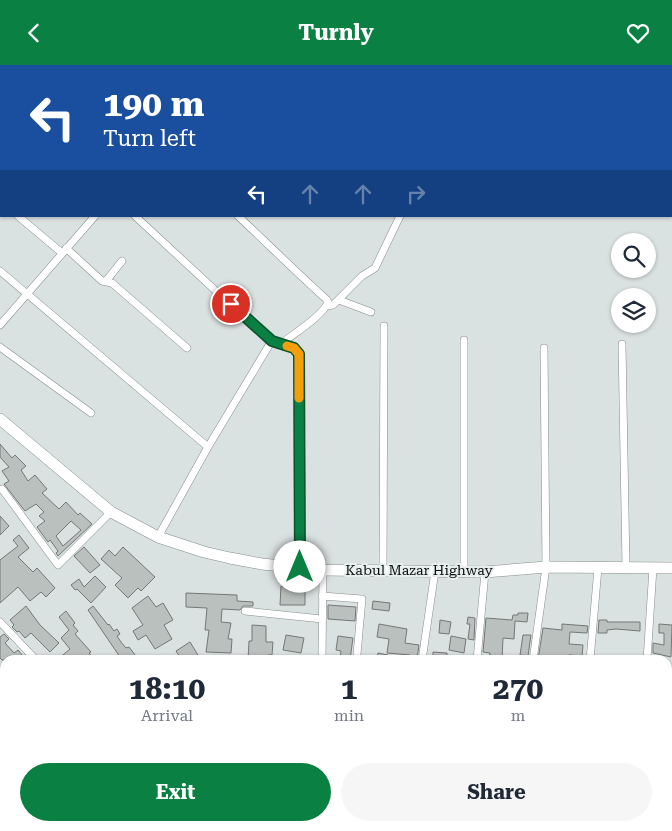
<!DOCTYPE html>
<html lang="en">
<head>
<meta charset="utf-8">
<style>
	:root { --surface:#fff; --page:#f6f6f7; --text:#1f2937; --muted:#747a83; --accent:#0b8043 }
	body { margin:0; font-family:"Roboto Serif",serif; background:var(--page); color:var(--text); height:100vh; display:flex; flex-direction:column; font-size:19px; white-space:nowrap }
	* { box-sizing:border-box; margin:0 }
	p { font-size:16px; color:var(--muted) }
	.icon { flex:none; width:28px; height:28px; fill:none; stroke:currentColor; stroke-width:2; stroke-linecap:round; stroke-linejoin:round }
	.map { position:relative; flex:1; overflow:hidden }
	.drawer { position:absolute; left:0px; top:590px; width:672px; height:176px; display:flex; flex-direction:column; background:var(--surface); border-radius:15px 15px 0 0; box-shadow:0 1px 4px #0004 }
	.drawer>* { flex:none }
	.hud { position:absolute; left:0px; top:0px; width:672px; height:152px; box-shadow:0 1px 4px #0004; background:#1a4fa0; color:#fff; overflow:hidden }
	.tools { position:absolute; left:611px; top:168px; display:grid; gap:10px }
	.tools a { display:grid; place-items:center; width:45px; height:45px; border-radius:50%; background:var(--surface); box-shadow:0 1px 4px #0004; font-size:25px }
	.pin { position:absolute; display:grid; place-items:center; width:42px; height:42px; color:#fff; margin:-21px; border:2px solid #fff; border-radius:50%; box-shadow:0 1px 5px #0007 }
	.me { position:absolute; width:55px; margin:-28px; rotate:0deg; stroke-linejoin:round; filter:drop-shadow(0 0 4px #0008) }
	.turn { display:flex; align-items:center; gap:18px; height:105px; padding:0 20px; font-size:22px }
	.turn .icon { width:65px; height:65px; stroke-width:2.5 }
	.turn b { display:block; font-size:35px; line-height:42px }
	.lanes { display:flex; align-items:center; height:48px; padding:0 20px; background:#0003; justify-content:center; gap:25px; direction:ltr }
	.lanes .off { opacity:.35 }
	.eta { display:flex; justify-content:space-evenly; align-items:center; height:85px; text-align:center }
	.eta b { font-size:30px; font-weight:700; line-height:35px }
	.cta { display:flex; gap:10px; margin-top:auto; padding:10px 20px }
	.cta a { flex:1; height:58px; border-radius:30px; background:var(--accent); color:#fff; font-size:20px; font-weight:700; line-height:58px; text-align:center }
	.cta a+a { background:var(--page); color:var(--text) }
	header { display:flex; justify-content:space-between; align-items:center; height:65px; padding:0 20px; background:var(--accent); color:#fff; font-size:22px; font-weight:700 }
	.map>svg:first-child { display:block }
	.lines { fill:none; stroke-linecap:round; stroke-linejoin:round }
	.canal { stroke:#73a3f3; stroke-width:8 }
	.building { fill:#bac0bd; stroke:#737876; fill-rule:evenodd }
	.minor-casing { stroke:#858c8c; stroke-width:8 }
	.trunk-casing { stroke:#858c8c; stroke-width:12 }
	.minor { stroke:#fff; stroke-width:7 }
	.trunk { stroke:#fff; stroke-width:11 }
	.route-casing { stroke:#07532c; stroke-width:12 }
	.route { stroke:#0b8043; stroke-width:9 }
	.slow { stroke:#f59e0b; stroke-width:9 }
	.labels { text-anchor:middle; stroke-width:4; stroke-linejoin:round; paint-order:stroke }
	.street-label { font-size:14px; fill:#0e1010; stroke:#e7eeee }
</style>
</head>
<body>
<header><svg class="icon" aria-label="back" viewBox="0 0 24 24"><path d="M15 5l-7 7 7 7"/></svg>Turnly<svg class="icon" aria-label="heart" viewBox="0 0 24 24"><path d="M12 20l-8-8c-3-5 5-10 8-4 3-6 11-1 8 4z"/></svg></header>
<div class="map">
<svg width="672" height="766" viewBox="0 0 672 766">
	<rect width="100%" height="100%" fill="#dae1e1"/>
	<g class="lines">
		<path class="canal" d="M 0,651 L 5,655
			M 237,761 L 242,766"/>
	</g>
	<path class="building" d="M 0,379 L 12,393 L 15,390 L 26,401 L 21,405 L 28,416 L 35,410 L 47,424 L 42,428 L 59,444 L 66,437 L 78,450 L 80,448 L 92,459 L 58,491 L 56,488 L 58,486 L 50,475 L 48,477 L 37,462 L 45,456 L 39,451 L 44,447 L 36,439 L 25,446 L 4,419 L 9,416 L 2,406 L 9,402 L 0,392 ZM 71,456 L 81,465 L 63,481 L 56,471 Z
		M 0,451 L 9,461 L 0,470 Z
		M 19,470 L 29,483 L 18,492 L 33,507 L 37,503 L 55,523 L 46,532 L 41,527 L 30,536 L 18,522 L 0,538 L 0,495 L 18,481 L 13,475 Z
		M 84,482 L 100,500 L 90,508 L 74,491 Z
		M 123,482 L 155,512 L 141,526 L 138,523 L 128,533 L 115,520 L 122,513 L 101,494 L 109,485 L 115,491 Z
		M 95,511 L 106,522 L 91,538 L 77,524 L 75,525 L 71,520 L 79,514 L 84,522 Z
		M 281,521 L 305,522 L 305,540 L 280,540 Z
		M 186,528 L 237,530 L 237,536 L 253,537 L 253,541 L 243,541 L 240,545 L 222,544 L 221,557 L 231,558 L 228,574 L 232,574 L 231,588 L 206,587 L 209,565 L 205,565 L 207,543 L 186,542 Z
		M 148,531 L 156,542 L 163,538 L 173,555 L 164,560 L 172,574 L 155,584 L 146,570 L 138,575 L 133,566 L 143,560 L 132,543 Z
		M 373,536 L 390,538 L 389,546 L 372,544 Z
		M 328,540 L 356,542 L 355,556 L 328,554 Z
		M 26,541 L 40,560 L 59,578 L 50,587 L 31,568 L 25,573 L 19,566 L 17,567 L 12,562 L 14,560 L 10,555 Z
		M 93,541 L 108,560 L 109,559 L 114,566 L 117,564 L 120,569 L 117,571 L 121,577 L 126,583 L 129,582 L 139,595 L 122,595 L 88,545 Z
		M 66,546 L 75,558 L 73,560 L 78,566 L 75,569 L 91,587 L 89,588 L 95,595 L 57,595 L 70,584 L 61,573 L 69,565 L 59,552 Z
		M 518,548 L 528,548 L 527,557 L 515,556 L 514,574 L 503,573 L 502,595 L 489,595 L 490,588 L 483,587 L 486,553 L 512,555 L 513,550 L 518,550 Z
		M 468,552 L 475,553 L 474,575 L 468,574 L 470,559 L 467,559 Z
		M 440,555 L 451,557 L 449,569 L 439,568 Z
		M 599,555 L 607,555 L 607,557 L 640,557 L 640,566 L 616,564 L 607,565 L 607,568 L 598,568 Z
		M 379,559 L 407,564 L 405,578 L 419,580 L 417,594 L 410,592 L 410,590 L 387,588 L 389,574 L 377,572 Z
		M 562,559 L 588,561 L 587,568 L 570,567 L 569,579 L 583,580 L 582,591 L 569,590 L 568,594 L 550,593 L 550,595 L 538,595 L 543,563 L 562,565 Z
		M 659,559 L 672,560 L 671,592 L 653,588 L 653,578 L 664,580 L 664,568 L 659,568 Z
		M 252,560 L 266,561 L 266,577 L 273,577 L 272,590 L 268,590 L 268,595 L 248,595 L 249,576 L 252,576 Z
		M 4,569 L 9,574 L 5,578 L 14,588 L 18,585 L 22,590 L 16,595 L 2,595 L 0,593 L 0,572 Z
		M 286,570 L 304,573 L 301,588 L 283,585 Z
		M 523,570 L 531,570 L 528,591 L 520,590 Z
		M 338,571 L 353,573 L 350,595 L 340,595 L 341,586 L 336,585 Z
		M 451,571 L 466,574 L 464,588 L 449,585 Z
		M 190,577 L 201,595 L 182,595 L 176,586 Z
		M 433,587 L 447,588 L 447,595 L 433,595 Z
		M 378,588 L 388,590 L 387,595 L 377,595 Z"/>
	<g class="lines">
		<defs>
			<path id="minor" d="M 48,0 L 49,1
				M 125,0 L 126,1
				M 0,32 L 1,33
				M 0,87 L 1,88
				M 0,127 L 1,128
				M 18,151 L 62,188
				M 135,151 L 271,277 L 294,283 L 299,289 L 299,502
				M 238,151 C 268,179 296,207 326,234 L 328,237 C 323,251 293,269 281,279
				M 66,183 L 102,216 L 112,218 L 187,283
				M 0,206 L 208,382
				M 106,216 L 122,196
				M 339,235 L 371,247
				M 327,241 L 333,240 L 362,211 L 375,203 L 400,151
				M 0,260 L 95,151
				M 622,279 L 626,502
				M 0,282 L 91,348
				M 2,424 L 58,500 L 111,447
				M 158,472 L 208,382 L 271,277
				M 383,505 L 384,261
				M 464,506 L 464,275
				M 322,531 L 362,534 L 357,589
				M 245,546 L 322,554
				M 0,557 L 36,595
				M 322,595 L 323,505
				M 422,595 L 435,506
				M 477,595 L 485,507
				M 533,595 L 546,502 L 544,283
				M 590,595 L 598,503
				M 647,595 L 653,503
				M 492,761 L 497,766
				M 635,766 L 635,761"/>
			<path id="trunk" d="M 0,354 L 111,447 L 158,472 L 204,487 L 230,493 L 262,499 L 323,505 L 485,507 L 546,502 L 672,503"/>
		</defs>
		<use href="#minor" class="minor-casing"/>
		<use href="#trunk" class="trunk-casing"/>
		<use href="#minor" class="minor"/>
		<use href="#trunk" class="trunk"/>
	</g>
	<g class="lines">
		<defs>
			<path id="route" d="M 231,239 L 272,276 L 294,283 L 299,289 L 300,502"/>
		</defs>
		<use href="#route" class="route-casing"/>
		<use href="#route" class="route"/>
		<path class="slow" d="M 287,281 L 294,283 L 299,289 L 299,333"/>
	</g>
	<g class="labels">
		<g class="street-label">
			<text x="419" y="510">Kabul Mazar Highway</text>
		</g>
	</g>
</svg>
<div class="tools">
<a><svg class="icon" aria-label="search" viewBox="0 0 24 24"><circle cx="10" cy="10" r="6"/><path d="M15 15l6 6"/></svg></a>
<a><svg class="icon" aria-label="layers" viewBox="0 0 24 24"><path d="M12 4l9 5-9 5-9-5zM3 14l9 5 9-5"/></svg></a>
</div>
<div class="pin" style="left:231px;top:239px;background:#d93025"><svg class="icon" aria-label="arrive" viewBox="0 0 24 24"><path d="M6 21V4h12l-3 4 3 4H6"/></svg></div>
<svg class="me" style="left:300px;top:502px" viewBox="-20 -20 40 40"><circle r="19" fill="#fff"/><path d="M0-13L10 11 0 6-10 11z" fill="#0b8043"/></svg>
<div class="hud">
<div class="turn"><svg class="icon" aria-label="left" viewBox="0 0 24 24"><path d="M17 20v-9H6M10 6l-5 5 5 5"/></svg><div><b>190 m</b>Turn left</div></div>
<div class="lanes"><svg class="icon" aria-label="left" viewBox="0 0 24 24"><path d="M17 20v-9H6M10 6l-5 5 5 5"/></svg><svg class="icon off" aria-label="ahead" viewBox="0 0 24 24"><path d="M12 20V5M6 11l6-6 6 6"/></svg><svg class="icon off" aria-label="ahead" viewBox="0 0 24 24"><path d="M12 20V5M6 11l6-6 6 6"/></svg><svg class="icon off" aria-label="right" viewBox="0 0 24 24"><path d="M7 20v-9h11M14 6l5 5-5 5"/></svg></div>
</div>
<section class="drawer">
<div class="eta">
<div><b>18:10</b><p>Arrival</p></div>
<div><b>1</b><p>min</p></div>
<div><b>270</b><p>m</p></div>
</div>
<div class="cta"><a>Exit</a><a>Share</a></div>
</section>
</div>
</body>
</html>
